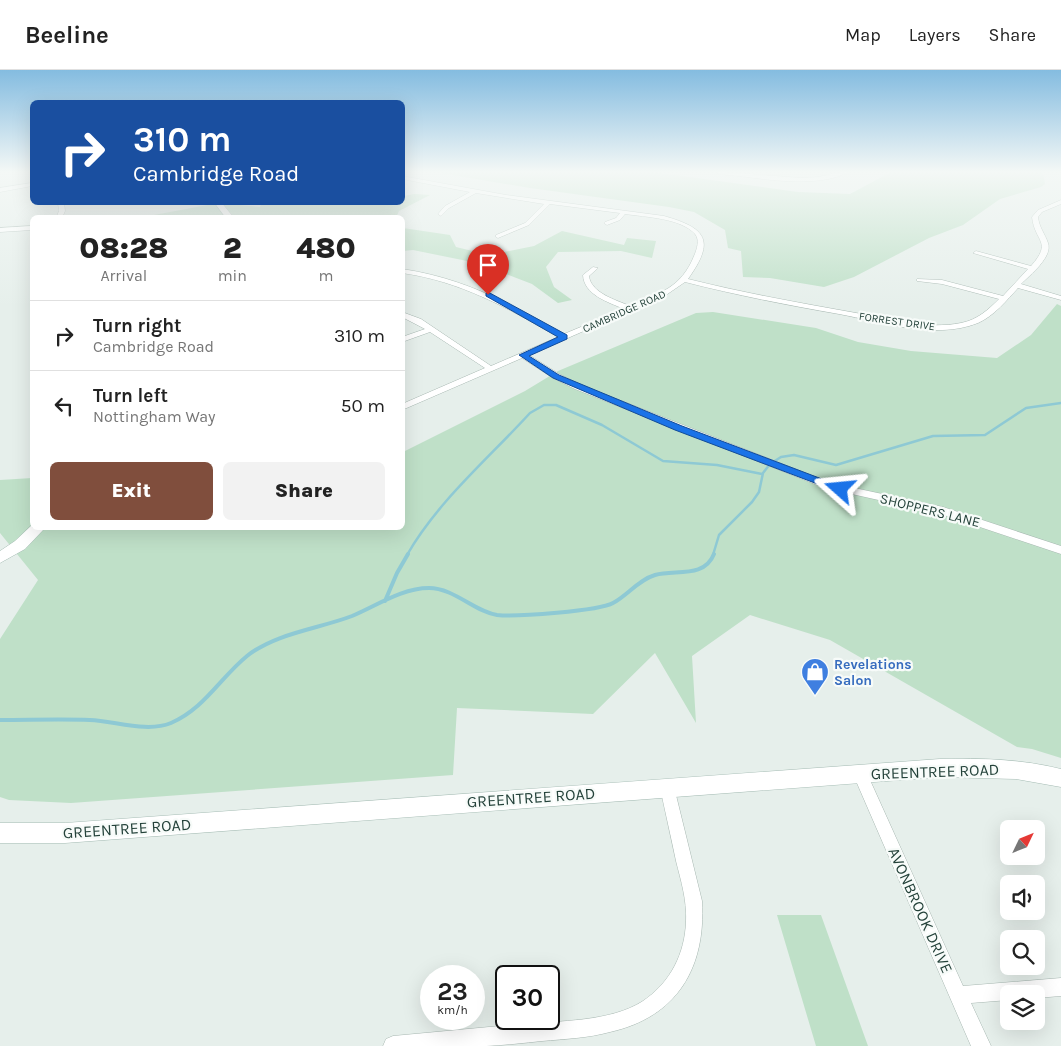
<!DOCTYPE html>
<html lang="en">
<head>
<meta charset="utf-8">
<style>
	:root { --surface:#fff; --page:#f2f2f2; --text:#222; --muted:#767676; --line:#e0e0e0; --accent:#804e3d }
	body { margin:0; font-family:Karla,sans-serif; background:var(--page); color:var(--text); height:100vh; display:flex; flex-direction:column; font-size:19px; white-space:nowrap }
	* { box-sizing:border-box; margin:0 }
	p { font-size:16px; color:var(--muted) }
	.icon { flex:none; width:28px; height:28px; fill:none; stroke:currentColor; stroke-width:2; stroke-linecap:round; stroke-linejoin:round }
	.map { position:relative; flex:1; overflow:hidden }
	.panel { position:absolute; left:30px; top:145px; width:375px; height:315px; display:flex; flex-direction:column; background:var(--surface); border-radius:8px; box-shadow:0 5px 20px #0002 }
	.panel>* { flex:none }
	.top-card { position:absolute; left:30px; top:30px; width:375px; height:105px; border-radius:8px; box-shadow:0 5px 20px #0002; background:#1a4fa0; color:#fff; overflow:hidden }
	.needle { width:32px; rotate:47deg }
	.tools { position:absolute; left:1000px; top:750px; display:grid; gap:10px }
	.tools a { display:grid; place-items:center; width:45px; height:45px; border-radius:8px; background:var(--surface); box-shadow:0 5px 20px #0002; font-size:25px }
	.speed { position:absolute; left:420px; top:895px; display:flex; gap:10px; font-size:25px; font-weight:700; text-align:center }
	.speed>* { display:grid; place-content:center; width:65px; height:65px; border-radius:50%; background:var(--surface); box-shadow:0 5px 20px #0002; line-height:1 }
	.speed small { font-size:12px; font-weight:400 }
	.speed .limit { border:2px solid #111; border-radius:8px; background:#fff; color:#111 }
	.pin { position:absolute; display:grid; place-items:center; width:42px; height:42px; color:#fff; margin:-51px -21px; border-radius:50% 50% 50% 0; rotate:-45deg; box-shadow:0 0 5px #0007 }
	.pin .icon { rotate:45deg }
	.me { position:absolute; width:55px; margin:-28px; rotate:288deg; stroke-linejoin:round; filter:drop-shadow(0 0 4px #0008) }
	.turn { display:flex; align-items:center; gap:18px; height:105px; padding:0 20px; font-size:22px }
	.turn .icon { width:65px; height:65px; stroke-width:2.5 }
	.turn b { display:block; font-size:35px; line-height:42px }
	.eta { display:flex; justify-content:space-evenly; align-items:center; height:85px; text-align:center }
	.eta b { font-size:30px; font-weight:800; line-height:35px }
	.primary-button { display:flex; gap:10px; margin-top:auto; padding:10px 20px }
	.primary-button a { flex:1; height:58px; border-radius:8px; background:var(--accent); color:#fff; font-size:20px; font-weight:800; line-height:58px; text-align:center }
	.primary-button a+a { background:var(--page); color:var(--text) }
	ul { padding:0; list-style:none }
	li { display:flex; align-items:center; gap:15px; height:70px; padding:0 20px; border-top:1px solid var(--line) }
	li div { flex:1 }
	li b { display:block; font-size:19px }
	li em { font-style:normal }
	header { display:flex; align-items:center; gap:30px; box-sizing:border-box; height:70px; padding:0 25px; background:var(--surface); border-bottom:1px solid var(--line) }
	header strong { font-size:24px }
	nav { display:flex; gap:28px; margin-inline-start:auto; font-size:18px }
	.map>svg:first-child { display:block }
	.green { fill:#bfe0c8 }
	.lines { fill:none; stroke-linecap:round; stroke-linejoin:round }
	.stream-far1 { stroke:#8ec9d4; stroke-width:2.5 }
	.stream { stroke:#8ec9d4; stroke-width:4 }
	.street-casing { stroke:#a8b8b2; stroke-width:1 }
	.secondary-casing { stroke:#a4bbb3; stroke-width:1 }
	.street { fill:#fff; fill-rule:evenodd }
	.secondary { fill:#fff; fill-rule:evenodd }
	.route { fill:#1a73e8; stroke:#114b97 }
	.labels { text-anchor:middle; stroke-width:4.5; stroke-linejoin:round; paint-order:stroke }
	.far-street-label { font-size:11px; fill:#24423a; stroke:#f7fbf9 }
	.street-label { font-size:14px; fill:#24423a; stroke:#f7fbf9 }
	.shop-label { font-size:14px; font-weight:bold; fill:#366cbe; stroke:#f7fbf9; text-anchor:start }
	.near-street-label { font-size:16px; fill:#24423a; stroke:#f7fbf9 }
</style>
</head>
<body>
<header>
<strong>Beeline</strong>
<nav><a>Map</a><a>Layers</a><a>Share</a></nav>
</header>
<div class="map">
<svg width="1061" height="976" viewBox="0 0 1061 976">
	<rect width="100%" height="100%" fill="#e6efeb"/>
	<path class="green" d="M 429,101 L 646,101 L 798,122 L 850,124 L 893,101 L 1043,101 L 1045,114 L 1041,117 L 1000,129 L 963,155 L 929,168 L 854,207 L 824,217 L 770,208 L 743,207 L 741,181 L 728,178 L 725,160 L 694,142 L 669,137 L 530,118 Z
		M 415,124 L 430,125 L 399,141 L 396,147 L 297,146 L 273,148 L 138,148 L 218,133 L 260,137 L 262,132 L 362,134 L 402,132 L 403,126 Z
		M 403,158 L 450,165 L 456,177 L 489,185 L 534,176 L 562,161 L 624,175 L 627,168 L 656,171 L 652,188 L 621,181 L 558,182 L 546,197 L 554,217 L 572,230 L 558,233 L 532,214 L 477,193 L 413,180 L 403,181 Z
		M 1057,234 L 1061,236 L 1061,688 L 1032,679 L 1017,677 L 830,570 L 750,545 L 692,586 L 696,653 L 655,583 L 593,644 L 457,638 L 453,705 L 71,733 L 9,730 L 0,727 L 0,569 L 38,510 L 0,463 L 0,410 L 32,408 L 32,458 L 402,458 L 403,382 L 525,321 L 558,301 L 696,243 L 713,242 L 816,258 L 858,272 L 911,281 L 997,288 L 1031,265 Z
		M 777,845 L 821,845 L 868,976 L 816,976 Z"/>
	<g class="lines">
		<path class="stream-far1" d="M 407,485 C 438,431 488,389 530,343 L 544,335 L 556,335 L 602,355 L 663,391 L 717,395 L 762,404
			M 713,485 L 719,465 L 752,432 L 759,422 L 763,403 L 770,394 L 781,387 L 794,385 L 836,395 L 933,366 L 985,365 L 1026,338 L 1061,333"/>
		<path class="stream" d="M 385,531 L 397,503 L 408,484
			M 0,650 C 30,650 60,649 90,650 C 115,651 147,663 171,653 C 204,639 220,608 247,586 C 276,563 318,559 352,546 C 376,536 402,518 429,518 C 454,518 475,542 497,545 C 516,547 599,541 613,533 C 628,525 638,510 655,505 C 675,499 704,509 714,484"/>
		<defs>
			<path id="street" d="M 712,101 L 801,108 L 819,107 L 844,101 L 850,101 C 822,118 770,110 739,106 C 730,105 720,105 712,101 Z
				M 402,106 L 506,125 L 664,146 C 706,158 716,170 688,209 C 744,223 800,233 856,243 C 889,249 927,260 961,253 C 977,250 988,240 999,229 L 942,214 L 917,211 L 917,209 L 942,210 L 1003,226 L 1028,199 L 973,183 L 976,181 L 1031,196 C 1053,171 1035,173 1032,147 L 1038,140 L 1061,130 L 1061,134 L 1042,142 L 1038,147 C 1039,157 1045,164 1048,173 C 1053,187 1030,205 1021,214 L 1061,226 L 1061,230 L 1018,218 C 1007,230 994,246 978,253 C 935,270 882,252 839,244 C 787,235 736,225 685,212 L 666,225 L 529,285 L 559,304 L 581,315 L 831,413 L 943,437 L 1061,476 L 1061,484 L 941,444 L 825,418 L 575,319 L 553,308 L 522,288 L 402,340 L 402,334 L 485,298 L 430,262 L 402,272 L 402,267 L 425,259 L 402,247 L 402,242 L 421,249 L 491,296 L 558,267 C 508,238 460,211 402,203 L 402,199 C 464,208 511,234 564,264 L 624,239 C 608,232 584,225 583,205 L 593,197 L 598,198 L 589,206 C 591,223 616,230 630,236 C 660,223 681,218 694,186 C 697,179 700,170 695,164 C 681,148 645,147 625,144 L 620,150 L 607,155 L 604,153 L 605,152 L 616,148 L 620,143 L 550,134 L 529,155 L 498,168 L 496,167 L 496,165 L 525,153 L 544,134 L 476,123 L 449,138 L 441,146 L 438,144 L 445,136 L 470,122 L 402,109 Z
				M 32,113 L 32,116 L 0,122 L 0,118 Z
				M 58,132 L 64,132 L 65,141 L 62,148 L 56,148 L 59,141 Z
				M 32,156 L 32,160 L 0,162 L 0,158 Z
				M 860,697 L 865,699 L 963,916 L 1061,908 L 1061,926 L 1036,928 L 1036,924 L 1009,924 L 1009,930 L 971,933 L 991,976 L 971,976 L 853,704 L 855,699 Z
				M 667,710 L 672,712 L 674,717 L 702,831 C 706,898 677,947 610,962 C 588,968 565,969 542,971 C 524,973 505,975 486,976 C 452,976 417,976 383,976 L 386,969 L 393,966 C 436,962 479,958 521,954 C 558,951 611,952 643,931 C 671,912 685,883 686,851 C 687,830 681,811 676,791 C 671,766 665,742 660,717 L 662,712 Z"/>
			<path id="secondary" d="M 214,132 L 221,132 L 234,148 L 226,148 Z
				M 32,455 L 32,458 L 45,458 L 25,479 L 0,493 L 0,481 L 15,471 Z
				M 940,689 C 981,688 1021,689 1061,699 L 1061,717 L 1016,709 L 940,707 L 65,773 L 0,773 L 0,753 L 65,753 Z"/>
		</defs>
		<use href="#street" class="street-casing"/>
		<use href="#secondary" class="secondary-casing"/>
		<use href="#street" class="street"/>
		<use href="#secondary" class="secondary"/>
	</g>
	<linearGradient id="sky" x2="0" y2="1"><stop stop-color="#84bce0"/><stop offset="0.43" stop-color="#f4f8f6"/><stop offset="1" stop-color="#f4f8f6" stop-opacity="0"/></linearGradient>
	<rect width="1061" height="237" fill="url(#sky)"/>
	<path class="route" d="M 488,222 L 567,265 L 567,269 L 529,286 L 559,305 L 682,356 L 843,417 L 845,419 L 840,422 L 836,421 L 675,360 L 553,308 L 519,285 L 558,267 L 486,226 L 486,223 Z"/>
	<defs>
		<symbol id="shop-pin" viewBox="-11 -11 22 30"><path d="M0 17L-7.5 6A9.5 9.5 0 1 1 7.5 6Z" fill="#3f7fe0" stroke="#f7fbf9"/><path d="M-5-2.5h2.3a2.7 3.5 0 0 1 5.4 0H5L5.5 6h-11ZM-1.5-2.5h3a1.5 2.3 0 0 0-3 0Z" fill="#fff"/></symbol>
	</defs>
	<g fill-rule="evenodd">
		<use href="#shop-pin" x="799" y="586" width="32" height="43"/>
	</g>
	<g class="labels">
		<g class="far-street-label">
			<text transform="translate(624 241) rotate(-24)" y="4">CAMBRIDGE ROAD</text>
			<text transform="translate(897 251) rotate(8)" y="4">FORREST DRIVE</text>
		</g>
		<g class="street-label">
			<text transform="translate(930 440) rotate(14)" y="5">SHOPPERS LANE</text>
		</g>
		<g class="shop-label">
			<text x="834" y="599">Revelations<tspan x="834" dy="16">Salon</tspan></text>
		</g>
		<g class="near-street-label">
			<text transform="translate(935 701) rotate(-2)" y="6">GREENTREE ROAD</text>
			<text transform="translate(531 727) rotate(-4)" y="6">GREENTREE ROAD</text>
			<text transform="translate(127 758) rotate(-4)" y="6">GREENTREE ROAD</text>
			<text transform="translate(921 840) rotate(66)" y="6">AVONBROOK DRIVE</text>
		</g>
	</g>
</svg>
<div class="tools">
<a><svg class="needle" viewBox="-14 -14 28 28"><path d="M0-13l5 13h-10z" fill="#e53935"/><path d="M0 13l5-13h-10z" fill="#767676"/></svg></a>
<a><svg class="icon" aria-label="sound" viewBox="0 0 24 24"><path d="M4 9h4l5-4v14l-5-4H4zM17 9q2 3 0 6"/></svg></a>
<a><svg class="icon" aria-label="search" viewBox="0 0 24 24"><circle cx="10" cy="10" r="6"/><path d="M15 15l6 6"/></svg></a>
<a><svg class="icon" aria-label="layers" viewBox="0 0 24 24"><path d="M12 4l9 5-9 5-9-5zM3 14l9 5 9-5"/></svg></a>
</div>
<div class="speed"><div>23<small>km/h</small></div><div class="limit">30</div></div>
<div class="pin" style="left:488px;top:225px;background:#d93025"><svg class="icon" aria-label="arrive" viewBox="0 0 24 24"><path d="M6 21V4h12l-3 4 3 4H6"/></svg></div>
<svg class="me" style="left:840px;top:419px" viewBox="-20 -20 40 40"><path d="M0-17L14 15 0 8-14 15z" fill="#1a73e8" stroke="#fff" stroke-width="4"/></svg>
<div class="top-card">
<div class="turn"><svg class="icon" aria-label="right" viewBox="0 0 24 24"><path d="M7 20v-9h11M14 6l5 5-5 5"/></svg><div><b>310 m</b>Cambridge Road</div></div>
</div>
<section class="panel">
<div class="eta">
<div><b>08:28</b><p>Arrival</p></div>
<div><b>2</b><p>min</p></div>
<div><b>480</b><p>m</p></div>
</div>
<ul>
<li><svg class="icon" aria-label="right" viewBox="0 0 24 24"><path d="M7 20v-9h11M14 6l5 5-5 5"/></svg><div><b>Turn right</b><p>Cambridge Road</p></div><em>310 m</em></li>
<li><svg class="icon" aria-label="left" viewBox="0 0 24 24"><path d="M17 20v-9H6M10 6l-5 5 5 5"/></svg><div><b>Turn left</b><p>Nottingham Way</p></div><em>50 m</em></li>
</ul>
<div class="primary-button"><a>Exit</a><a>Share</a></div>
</section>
</div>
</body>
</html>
